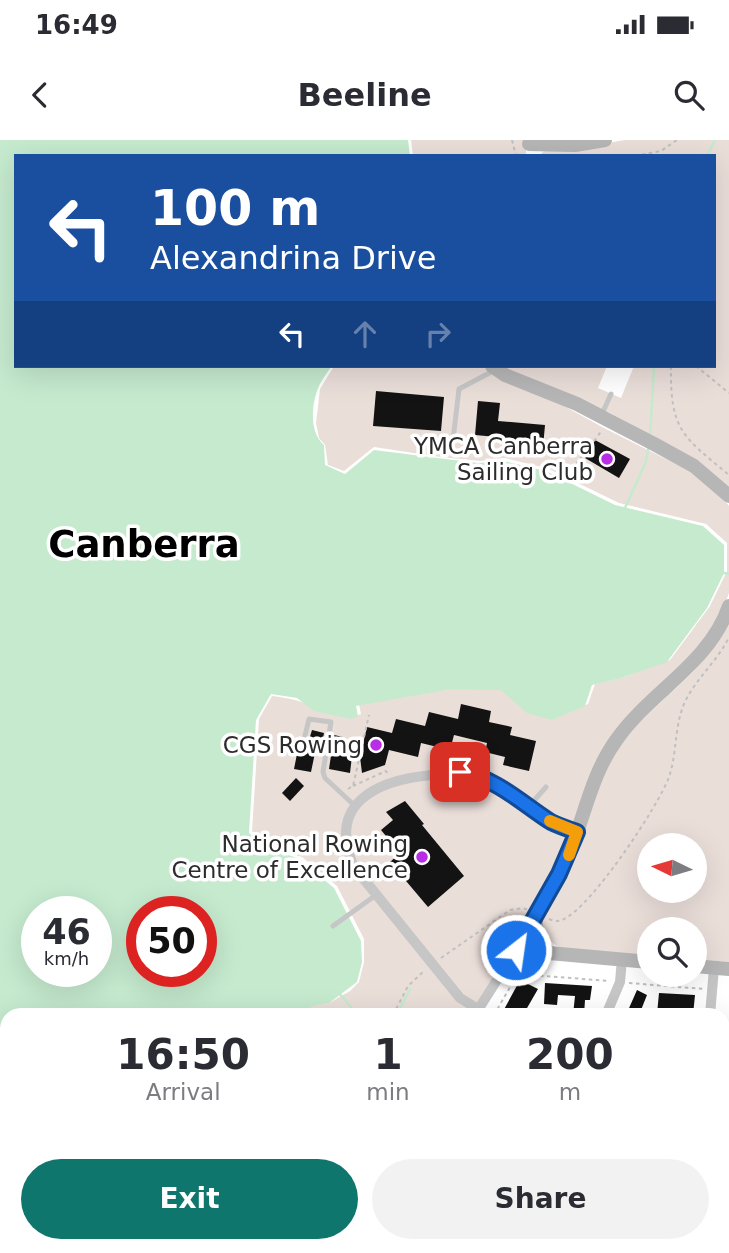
<!DOCTYPE html>
<html lang="en">
<head>
<meta charset="utf-8">
<style>
	:root { --surface:#fff; --page:#f2f2f3; --text:#2b2b33; --muted:#7c7c81; --accent:#0f766e }
	body { margin:0; font-family:"DejaVu Sans",sans-serif; background:var(--page); color:var(--text); height:100vh; display:flex; flex-direction:column; font-size:26px; white-space:nowrap }
	* { box-sizing:border-box; margin:0 }
	p { font-size:23px; color:var(--muted) }
	.icon { flex:none; width:38px; height:38px; fill:none; stroke:currentColor; stroke-width:2; stroke-linecap:round; stroke-linejoin:round }
	.map { position:relative; flex:1; overflow:hidden }
	.sheet { position:absolute; left:0px; top:868px; width:730px; height:245px; display:flex; flex-direction:column; background:var(--surface); border-radius:21px 21px 0 0; box-shadow:0 7px 28px #0002 }
	.sheet>* { flex:none }
	.top-card { position:absolute; left:14px; top:14px; width:702px; height:214px; border-radius:0px; box-shadow:0 7px 28px #0002; background:#1a4fa0; color:#fff; overflow:hidden }
	.needle { width:46px; rotate:275deg }
	.tools { position:absolute; left:637px; top:693px; display:grid; gap:14px }
	.tools a { display:grid; place-items:center; width:70px; height:70px; border-radius:50%; background:var(--surface); box-shadow:0 7px 28px #0002; font-size:35px }
	.speed { position:absolute; left:21px; top:756px; display:flex; gap:14px; font-size:35px; font-weight:700; text-align:center }
	.speed>* { display:grid; place-content:center; width:91px; height:91px; border-radius:50%; background:var(--surface); box-shadow:0 7px 28px #0002; line-height:1 }
	.speed small { font-size:18px; font-weight:400 }
	.speed .limit { border:10px solid #d22; background:#fff; color:#111 }
	.pin { position:absolute; display:grid; place-items:center; width:60px; height:60px; color:#fff; margin:-30px; border-radius:14px; box-shadow:0 4px 10px #0006 }
	.me { position:absolute; width:77px; margin:-38px; rotate:30deg; stroke-linejoin:round; filter:drop-shadow(0 0 5px #0008) }
	.turn { display:flex; align-items:center; gap:24px; height:147px; padding:0 21px; font-size:32px }
	.turn .icon { width:91px; height:91px; stroke-width:2.5 }
	.turn b { display:block; font-size:49px; line-height:60px }
	.lanes { display:flex; align-items:center; height:66px; padding:0 21px; background:#0003; justify-content:center; gap:35px; direction:ltr }
	.lanes .off { opacity:.35 }
	.eta { display:flex; justify-content:space-evenly; align-items:center; height:119px; text-align:center }
	.eta b { font-size:42px; font-weight:700; line-height:49px }
	.button { display:flex; gap:14px; margin-top:auto; padding:14px 21px }
	.button a { flex:1; height:80px; border-radius:42px; background:var(--accent); color:#fff; font-size:28px; font-weight:700; line-height:80px; text-align:center }
	.button a+a { background:var(--page); color:var(--text) }
	.status { display:flex; justify-content:space-between; align-items:center; height:49px; padding:0 35px; background:var(--surface); direction:ltr }
	.status svg { height:19px; fill:currentColor }
	header { display:flex; justify-content:space-between; align-items:center; height:91px; padding:0 21px; background:var(--surface); font-size:32px; font-weight:700 }
	.map>svg:first-child { display:block }
	.green { fill:#eaded9; fill-rule:evenodd }
	.water { fill:#c5eace; fill-rule:evenodd }
	.lines { fill:none; stroke-linecap:round; stroke-linejoin:round }
	.stream { stroke:#c5eace; stroke-width:2.5 }
	.building { fill:#131313 }
	.path { stroke:#c0c0c0; stroke-width:2; stroke-dasharray:3.5 3.5; stroke-linecap:butt }
	.service { stroke:#c6c6c6; stroke-width:5 }
	.minor { stroke:#c6c6c6; stroke-width:10 }
	.secondary { stroke:#b6b6b6; stroke-width:14 }
	.route-casing { stroke:#114b97; stroke-width:18 }
	.route { stroke:#1a73e8; stroke-width:12 }
	.slow { stroke:#f59e0b; stroke-width:12 }
	.poi-dot { fill:#b82ee4; stroke:#fff; stroke-width:2.5 }
	.labels { text-anchor:middle; stroke-width:7; stroke-linejoin:round; paint-order:stroke }
	.poi-label { font-size:23px; fill:#2c2c2c; stroke:#fff; text-anchor:end }
	.town-label { font-size:37px; font-weight:bold; fill:#000; stroke:#fff }
</style>
</head>
<body>
<div class="status"><b>16:49</b><svg viewBox="0 0 49 12"><path d="M0 12V9h3v3zM5 12V6h3v6zM10 12V3h3v9zM15 12V0h3v12zM26 1h20v11H26zM47 4h2v5h-2z"/></svg></div>
<header><svg class="icon" aria-label="back" viewBox="0 0 24 24"><path d="M15 5l-7 7 7 7"/></svg>Beeline<svg class="icon" aria-label="search" viewBox="0 0 24 24"><circle cx="10" cy="10" r="6"/><path d="M15 15l6 6"/></svg></header>
<div class="map">
<svg width="729" height="1113" viewBox="0 0 729 1113">
	<rect width="100%" height="100%" fill="#fff"/>
	<path class="green" d="M 411,0 L 526,0 L 526,16 L 413,16 Z
		M 625,0 L 729,0 L 729,349 L 636,287 L 610,273 L 499,226 L 607,226 L 598,248 L 621,258 L 634,226 L 714,226 L 714,16 L 539,16 L 544,11 L 574,9 Z
		M 334,226 L 491,226 L 604,288 L 690,331 L 715,349 L 729,366 L 729,453 L 723,469 L 707,498 L 633,572 L 567,708 L 512,807 L 469,875 L 305,875 L 312,865 L 329,863 L 350,851 L 359,842 L 364,822 L 364,799 L 337,746 L 302,717 L 268,707 L 252,691 L 259,579 L 272,556 C 280,557 288,558 295,560 C 313,564 342,583 361,574 L 359,564 L 453,546 L 502,547 L 556,578 L 588,564 L 595,544 L 624,537 L 670,520 L 710,466 L 727,431 L 727,403 L 706,384 L 619,363 L 549,329 L 505,318 L 481,321 L 440,317 L 374,307 L 344,331 L 328,325 L 325,305 L 319,298 L 316,283 L 320,249 Z
		M 729,481 L 729,822 L 695,819 L 695,789 L 649,789 L 649,816 L 561,808 C 547,801 544,795 541,780 L 608,623 L 625,596 L 693,532 L 711,511 ZM 649,705 L 695,705 L 695,751 L 649,751 Z
		M 7,1016 L 7,1106 L 225,1106 L 227,1113 L 0,1113 L 0,1028 Z"/>
	<path class="water" d="M 0,0 L 408,0 L 410,16 L 16,16 L 16,226 L 332,226 C 327,233 320,242 317,251 C 311,268 310,293 324,305 L 325,325 L 345,334 L 374,310 L 478,323 L 504,321 L 546,331 L 615,365 L 703,386 L 724,405 L 724,433 L 707,468 L 667,522 L 621,538 L 592,545 L 585,566 L 552,580 L 527,573 L 501,550 L 451,549 L 356,566 L 358,576 L 351,579 L 314,571 L 297,558 L 271,554 L 256,580 L 249,693 L 265,708 L 298,718 L 334,748 L 361,801 L 362,822 L 357,842 L 329,863 L 312,866 L 305,875 L 7,875 L 7,1016 L 0,1028 ZM 37,772 L 96,772 L 96,831 L 37,831 ZM 142,772 L 201,772 L 201,831 L 142,831 Z"/>
	<g class="lines">
		<path class="stream" d="M 707,16 L 715,0
			M 650,296 L 654,226
			M 625,368 L 645,324 L 649,306
			M 724,433 L 729,434
			M 338,852 L 358,875
			M 398,872 L 410,849
			M 203,1109 L 205,1106"/>
	</g>
	<path class="building" d="M 376,251 L 444,257 L 441,291 L 373,286 Z
		M 478,261 L 500,263 L 498,281 L 545,285 L 543,307 L 508,304 L 508,298 L 475,295 Z
		M 595,300 L 630,319 L 619,338 L 585,318 Z
		M 461,564 L 491,571 L 489,582 L 512,587 L 510,595 L 536,601 L 529,631 L 503,625 L 505,617 L 485,612 L 487,603 L 454,595 L 450,610 L 421,603 L 418,617 L 389,610 L 385,625 L 362,633 L 360,617 L 367,587 L 392,593 L 396,579 L 425,586 L 429,572 L 458,579 Z
		M 312,590 L 324,593 L 321,609 L 316,608 L 311,632 L 294,629 L 298,609 L 306,610 Z
		M 334,595 L 343,597 L 340,614 L 352,616 L 350,633 L 329,629 Z
		M 296,638 L 304,646 L 290,661 L 282,653 Z
		M 405,661 L 424,684 L 422,685 L 464,736 L 428,767 L 390,722 L 400,713 L 381,690 L 393,680 L 386,672 Z
		M 520,840 L 538,849 L 523,875 L 501,875 Z
		M 545,843 L 592,846 L 590,860 L 585,860 L 584,875 L 573,875 L 575,856 L 558,855 L 557,865 L 544,864 Z
		M 637,850 L 647,855 L 639,875 L 626,875 Z
		M 659,853 L 695,855 L 693,875 L 657,874 Z
		M 502,1106 L 556,1106 L 571,1108 L 571,1113 L 501,1111 Z
		M 603,1106 L 687,1106 L 686,1113 L 603,1113 Z
		M 704,1106 L 729,1106 L 729,1113 L 704,1113 Z"/>
	<g class="lines">
		<path class="path" d="M 512,0 L 516,16
			M 635,16 L 661,11 L 677,0
			M 671,226 C 670,290 682,296 729,335
			M 696,226 L 729,253
			M 553,305 L 585,314 L 602,290
			M 564,341 L 582,316
			M 353,646 L 386,631 L 388,635
			M 348,649 L 353,646 L 369,575
			M 312,732 L 317,727 L 344,724
			M 549,779 C 554,781 559,782 564,779 C 592,766 658,667 669,637 C 677,614 674,588 684,564 C 695,539 717,522 729,497
			M 441,818 L 510,770 L 523,768 L 528,770
			M 519,834 L 609,841
			M 629,843 L 704,849
			M 393,875 L 408,846 L 425,830
			M 494,875 L 525,821
			M 0,1060 L 7,1054
			M 283,1106 L 354,1111
			M 272,1113 L 273,1106
			M 377,1113 L 377,1106
			M 594,1113 L 594,1106"/>
		<path class="service" d="M 601,276 L 611,254
			M 452,308 L 459,249 L 495,230
			M 303,604 L 309,579 L 331,582 L 323,632 L 325,638 L 354,665
			M 530,665 L 546,647
			M 333,786 L 376,755"/>
		<path class="minor" d="M 478,869 L 460,858 L 354,727 C 326,663 377,640 432,635 C 447,633 464,630 479,636 C 507,646 527,667 552,682 C 559,686 568,689 577,692
			M 476,873 L 516,810
			M 606,875 L 620,842 L 622,819
			M 710,875 L 714,828
			M 61,1113 L 144,1113
			M 365,1113 L 366,1106"/>
		<path class="secondary" d="M 529,4 L 575,5 L 605,0
			M 492,226 L 505,235 L 577,264 L 654,304 L 694,326 L 729,356
			M 535,778 L 538,798 L 548,813
			M 649,822 L 516,810 C 535,778 556,746 570,712 C 585,674 592,633 617,599 C 651,551 709,524 729,466
			M 695,826 L 729,829"/>
	</g>
	<g class="lines">
		<defs>
			<path id="route" d="M 460,632 C 497,638 521,663 551,682 C 559,686 568,689 577,692 L 559,734 L 516,810"/>
		</defs>
		<use href="#route" class="route-casing"/>
		<use href="#route" class="route"/>
		<path class="slow" d="M 550,681 L 577,692 L 569,715"/>
	</g>
	<g class="poi-dot">
		<circle cx="607" cy="319" r="7"/>
		<circle cx="376" cy="605" r="7"/>
		<circle cx="422" cy="717" r="7"/>
	</g>
	<g class="labels">
		<g class="poi-label">
			<text x="593" y="314">YMCA Canberra<tspan x="593" dy="26">Sailing Club</tspan></text>
			<text x="362" y="613">CGS Rowing</text>
			<text x="408" y="712">National Rowing<tspan x="408" dy="26">Centre of Excellence</tspan></text>
		</g>
		<g class="town-label">
			<text x="144" y="417">Canberra</text>
		</g>
	</g>
</svg>
<div class="tools">
<a><svg class="needle" viewBox="-14 -14 28 28"><path d="M0-13l5 13h-10z" fill="#e53935"/><path d="M0 13l5-13h-10z" fill="#7c7c81"/></svg></a>
<a><svg class="icon" aria-label="search" viewBox="0 0 24 24"><circle cx="10" cy="10" r="6"/><path d="M15 15l6 6"/></svg></a>
</div>
<div class="speed"><div>46<small>km/h</small></div><div class="limit">50</div></div>
<div class="pin" style="left:460px;top:632px;background:#d93025"><svg class="icon" aria-label="arrive" viewBox="0 0 24 24"><path d="M6 21V4h12l-3 4 3 4H6"/></svg></div>
<svg class="me" style="left:516px;top:810px" viewBox="-20 -20 40 40"><circle r="17" fill="#1a73e8" stroke="#fff" stroke-width="3"/><path d="M0-11L8 9 0 5-8 9z" fill="#fff"/></svg>
<div class="top-card">
<div class="turn"><svg class="icon" aria-label="left" viewBox="0 0 24 24"><path d="M17 20v-9H6M10 6l-5 5 5 5"/></svg><div><b>100 m</b>Alexandrina Drive</div></div>
<div class="lanes"><svg class="icon" aria-label="left" viewBox="0 0 24 24"><path d="M17 20v-9H6M10 6l-5 5 5 5"/></svg><svg class="icon off" aria-label="ahead" viewBox="0 0 24 24"><path d="M12 20V5M6 11l6-6 6 6"/></svg><svg class="icon off" aria-label="right" viewBox="0 0 24 24"><path d="M7 20v-9h11M14 6l5 5-5 5"/></svg></div>
</div>
<section class="sheet">
<div class="eta">
<div><b>16:50</b><p>Arrival</p></div>
<div><b>1</b><p>min</p></div>
<div><b>200</b><p>m</p></div>
</div>
<div class="button"><a>Exit</a><a>Share</a></div>
</section>
</div>
</body>
</html>
